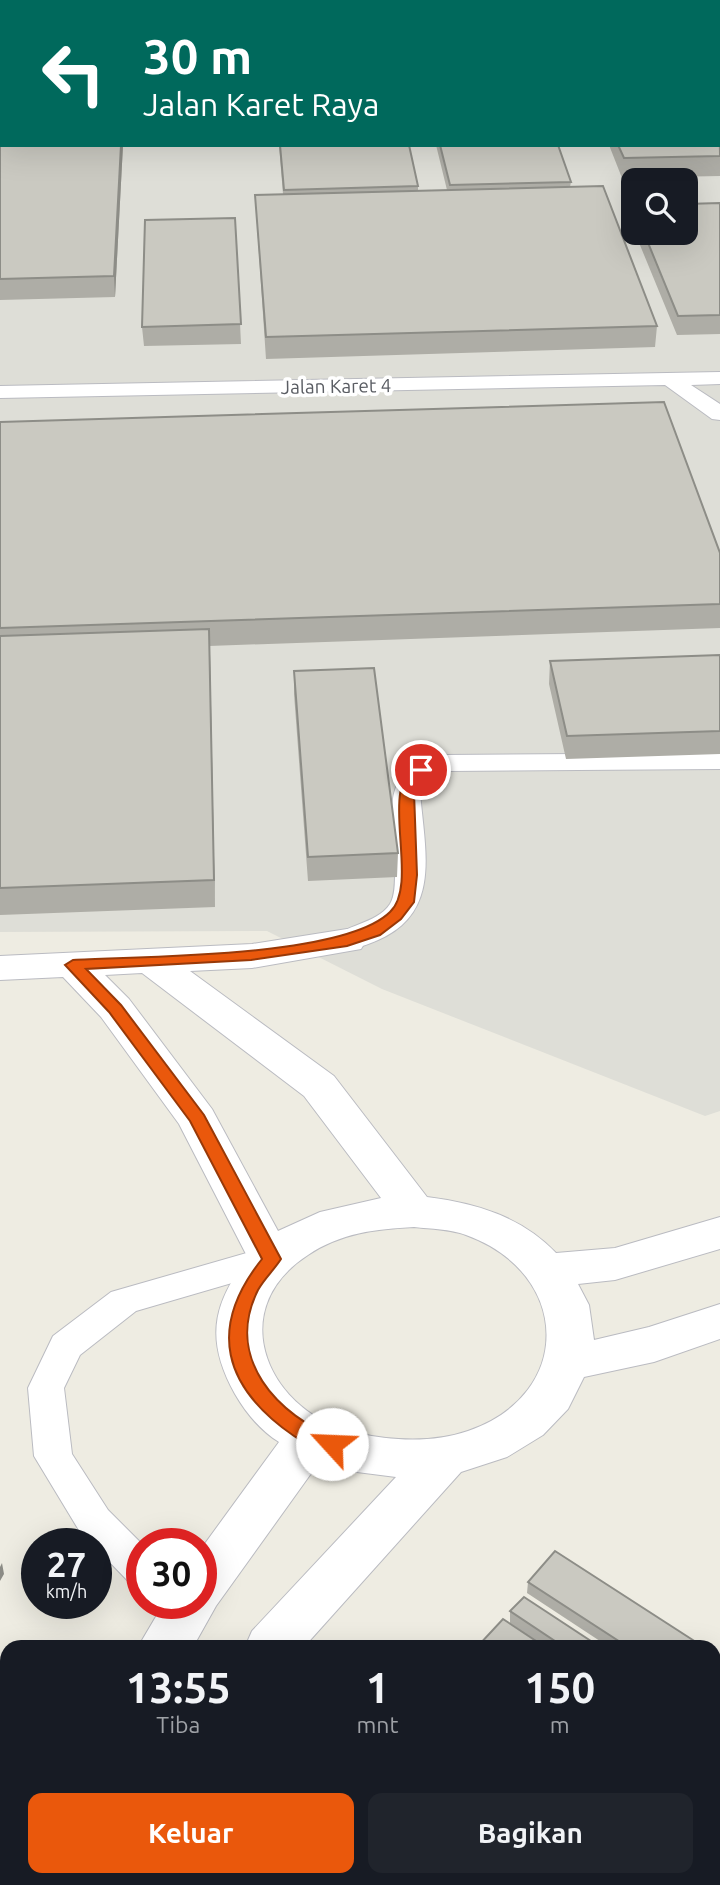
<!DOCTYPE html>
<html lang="id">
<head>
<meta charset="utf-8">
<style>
	:root { --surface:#171b24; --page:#20242c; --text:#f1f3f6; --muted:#9ea1a6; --accent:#ea580c }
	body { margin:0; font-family:Ubuntu,sans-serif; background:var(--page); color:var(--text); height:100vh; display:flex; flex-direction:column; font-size:26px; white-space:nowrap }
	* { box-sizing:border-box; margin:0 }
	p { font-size:23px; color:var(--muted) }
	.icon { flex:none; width:38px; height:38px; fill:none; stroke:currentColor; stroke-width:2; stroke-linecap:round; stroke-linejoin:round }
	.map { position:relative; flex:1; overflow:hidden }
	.panel { position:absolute; left:0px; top:1640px; width:721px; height:247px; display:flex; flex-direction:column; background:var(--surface); border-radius:21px 21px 0 0; box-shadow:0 7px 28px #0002 }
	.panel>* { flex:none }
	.top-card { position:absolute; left:0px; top:0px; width:721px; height:147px; box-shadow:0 7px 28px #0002; background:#00695c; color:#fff; overflow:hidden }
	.buttons { position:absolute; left:621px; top:168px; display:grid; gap:14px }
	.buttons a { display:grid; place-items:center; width:77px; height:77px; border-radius:14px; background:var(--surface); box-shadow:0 7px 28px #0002; font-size:35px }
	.speed { position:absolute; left:21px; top:1528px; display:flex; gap:14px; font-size:35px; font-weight:700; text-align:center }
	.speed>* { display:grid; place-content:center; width:91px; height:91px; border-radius:50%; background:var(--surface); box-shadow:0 7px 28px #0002; line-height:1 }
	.speed small { font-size:18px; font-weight:400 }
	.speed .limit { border:10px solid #d22; background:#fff; color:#111 }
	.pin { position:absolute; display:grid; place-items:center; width:60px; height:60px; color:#fff; margin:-30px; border:4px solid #fff; border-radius:50%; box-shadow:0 2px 7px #0007 }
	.me { position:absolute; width:77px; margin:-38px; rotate:295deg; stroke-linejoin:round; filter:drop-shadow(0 0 5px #0008) }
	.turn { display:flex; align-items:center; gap:24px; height:147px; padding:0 28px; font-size:32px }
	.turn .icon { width:91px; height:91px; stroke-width:2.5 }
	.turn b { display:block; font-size:49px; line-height:60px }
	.eta { display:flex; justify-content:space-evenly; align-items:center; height:119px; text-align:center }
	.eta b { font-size:42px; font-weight:700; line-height:49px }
	.action { display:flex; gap:14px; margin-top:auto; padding:14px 28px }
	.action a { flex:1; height:80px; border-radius:14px; background:var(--accent); color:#fff; font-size:28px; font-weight:700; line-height:80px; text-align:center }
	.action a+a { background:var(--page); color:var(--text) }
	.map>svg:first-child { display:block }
	.industrial { fill:#deded7; fill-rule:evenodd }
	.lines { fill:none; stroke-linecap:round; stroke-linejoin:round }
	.service-casing { stroke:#babbc1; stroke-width:2 }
	.minor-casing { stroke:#babbc1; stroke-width:2 }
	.service { fill:#fff; fill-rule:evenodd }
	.minor { fill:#fff; fill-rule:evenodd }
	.wall { fill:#aeada6 }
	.shaded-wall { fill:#8d8d87 }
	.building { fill:#cac9c1; stroke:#8d8d87; stroke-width:2 }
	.route { fill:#ea580c; stroke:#983908; stroke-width:2 }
	.labels { text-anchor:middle; stroke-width:7; stroke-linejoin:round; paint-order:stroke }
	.far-street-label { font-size:19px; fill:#5a5d63; stroke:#fff }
</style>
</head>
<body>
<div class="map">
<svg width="720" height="1885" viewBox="0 0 720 1885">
	<rect width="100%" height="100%" fill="#eeece2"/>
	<path class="industrial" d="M 0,0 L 720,0 L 720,1111 L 705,1116 L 382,989 L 267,931 L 0,932 ZM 2,2 L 719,2 L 719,145 L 2,145 ZM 634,180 L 686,180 L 686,233 L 634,233 Z"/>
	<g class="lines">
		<defs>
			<path id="service" d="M 720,372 L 720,384 L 691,385 L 720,404 L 720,420 L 712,419 L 665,385 L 0,398 L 0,386 Z
				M 720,753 L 720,769 L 448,771 C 435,775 425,779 420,791 C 424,848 443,912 378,940 C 364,946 351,951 336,947 L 332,941 C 343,924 376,925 390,904 C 395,896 395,883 395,873 C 398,812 370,774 446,755 Z
				M 271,1246 L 283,1250 L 288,1259 L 283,1268 L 136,1311 L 80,1355 L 64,1388 L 72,1454 L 108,1510 L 142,1544 L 142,1585 L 128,1581 L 96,1548 L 96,1544 L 91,1544 L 80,1532 L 34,1456 L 28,1388 L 53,1336 L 111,1292 Z"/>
			<path id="minor" d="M 719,71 L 720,71 L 720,83 L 719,83 Z
				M 0,86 L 2,86 L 2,98 L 0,98 Z
				M 347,929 L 361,933 L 366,941 L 361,949 L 252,968 L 190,971 L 334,1076 L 427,1197 C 476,1203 522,1217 556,1253 L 615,1248 L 720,1217 L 720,1249 L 615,1280 L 578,1284 L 589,1305 L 594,1340 L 649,1327 L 720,1304 L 720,1339 L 654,1362 L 584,1377 L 568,1409 L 543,1435 L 507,1457 L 461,1472 L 304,1647 L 245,1647 L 252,1631 L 396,1477 L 357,1472 L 320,1461 L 216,1606 L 193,1647 L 138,1647 L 164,1603 L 201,1603 L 201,1549 L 279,1442 C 261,1431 246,1413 235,1394 C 206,1342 211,1305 248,1258 L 179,1124 L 101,1017 L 63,977 L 0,980 L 0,956 L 252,944 ZM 142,973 L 304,1096 L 381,1198 L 320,1212 L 278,1231 L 212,1109 L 129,999 L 105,975 ZM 414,1227 C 431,1229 450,1229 466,1235 C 571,1273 575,1394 468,1431 C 434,1443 391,1441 357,1433 C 270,1415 221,1311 308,1255 C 340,1233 376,1229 414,1227 Z
				M 7,1728 L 7,1778 L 0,1781 L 0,1730 Z
				M 720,1855 L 720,1885 L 689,1885 L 691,1880 L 714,1880 L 714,1857 Z
				M 8,1880 L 66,1880 L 64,1885 L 6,1885 Z
				M 107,1880 L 166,1880 L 164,1885 L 105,1885 Z"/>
		</defs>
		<use href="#service" class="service-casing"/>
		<use href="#minor" class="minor-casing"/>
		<use href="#service" class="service"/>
		<use href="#minor" class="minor"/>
	</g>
	<path class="wall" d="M 0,0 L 136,0 L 136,2 L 2,2 L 2,65 L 0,65 Z
		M 672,0 L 720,0 L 720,51 L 719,2 L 673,2 Z
		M 720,85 L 720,176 L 622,178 L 609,145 L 719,145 Z
		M 0,124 L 123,145 L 115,297 L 0,300 Z
		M 279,145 L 409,145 L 418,186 L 418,191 L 447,190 L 436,145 L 558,145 L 571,182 L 570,187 L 657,326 L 655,347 L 266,359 L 255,195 L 283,194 Z
		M 720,203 L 720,334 L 677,335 L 635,233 L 686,233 Z
		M 633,206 L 634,206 L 634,229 L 631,224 Z
		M 235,218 L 241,344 L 144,346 L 142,327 Z
		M 0,422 L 720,553 L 720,628 L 209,646 L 215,907 L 0,915 Z
		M 720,655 L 720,754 L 566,759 L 549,684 L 550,661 Z
		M 294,671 L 398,853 L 397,877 L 308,881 L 294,694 Z
		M 528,1582 L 699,1644 L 699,1647 L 609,1647 L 527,1593 Z
		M 510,1611 L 600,1647 L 545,1647 L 510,1623 Z
		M 714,1697 L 720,1701 L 720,1777 L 714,1773 Z
		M 314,1880 L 404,1880 L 411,1885 L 321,1885 Z
		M 410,1880 L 499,1880 L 506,1885 L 417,1885 Z
		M 508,1880 L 531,1880 L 526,1885 L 516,1885 Z"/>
	<path class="shaded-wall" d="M 121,145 L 123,145 L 115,297 L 114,276 Z
		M 209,629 L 210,654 L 215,907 L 214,880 Z
		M 2,1563 L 4,1574 L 0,1581 L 0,1567 Z
		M 523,1880 L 531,1880 L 526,1885 L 523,1885 Z"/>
	<path class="building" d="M 0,0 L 135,0 L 135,2 L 2,2 L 2,22 L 0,22 Z
		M 148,0 L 312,0 L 312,2 L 148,2 Z
		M 329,0 L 489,0 L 489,2 L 329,2 Z
		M 527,0 L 641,0 L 642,2 L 528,2 Z
		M 683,0 L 720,0 L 720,33 L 719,2 L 684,2 Z
		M 0,33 L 2,33 L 2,52 L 0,52 Z
		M 719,85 L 720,156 L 624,158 L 618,145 L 719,145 Z
		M 0,124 L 2,124 L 2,145 L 121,145 L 114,276 L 0,279 Z
		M 280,145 L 409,145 L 418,186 L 284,190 Z
		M 440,145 L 558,145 L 571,182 L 450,185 Z
		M 603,186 L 657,326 L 266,337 L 255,195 Z
		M 720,203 L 720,315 L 678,316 L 644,233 L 686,233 L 686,204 Z
		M 235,218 L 241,324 L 142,327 L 145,220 Z
		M 664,402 L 720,553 L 720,604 L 0,628 L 0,422 Z
		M 209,629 L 214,880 L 0,888 L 0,636 Z
		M 720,655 L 720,731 L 567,736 L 550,661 Z
		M 374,668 L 398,853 L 308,857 L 294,671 Z
		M 555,1551 L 699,1644 L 697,1647 L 628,1647 L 528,1582 Z
		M 524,1597 L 600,1647 L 564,1647 L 510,1611 Z
		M 503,1619 L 545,1647 L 477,1647 Z
		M 714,1697 L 720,1701 L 720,1764 L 714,1760 Z
		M 329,1880 L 404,1880 L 411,1885 L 336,1885 Z
		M 425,1880 L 499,1880 L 506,1885 L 432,1885 Z"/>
	<path class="route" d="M 421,766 L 428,770 L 417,782 L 414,792 L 417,875 L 414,902 L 401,919 L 380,935 L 347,946 L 251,960 L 86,969 L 121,1005 L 204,1115 L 281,1259 C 274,1270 264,1279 258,1290 C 224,1358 277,1416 339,1439 L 342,1444 L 339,1450 C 325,1455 306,1444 294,1436 C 223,1387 207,1328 262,1259 L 190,1121 L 109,1012 L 65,965 L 73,960 C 143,956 343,958 390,912 C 422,882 374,778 421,766 Z"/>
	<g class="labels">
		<g class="far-street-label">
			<text transform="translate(336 386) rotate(-1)" y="7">Jalan Karet 4</text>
		</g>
	</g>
</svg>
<div class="buttons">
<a><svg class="icon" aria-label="search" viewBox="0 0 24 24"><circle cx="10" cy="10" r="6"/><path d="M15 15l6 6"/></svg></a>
</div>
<div class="speed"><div>27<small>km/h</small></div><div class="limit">30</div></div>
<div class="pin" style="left:421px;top:770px;background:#d93025"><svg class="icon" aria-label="arrive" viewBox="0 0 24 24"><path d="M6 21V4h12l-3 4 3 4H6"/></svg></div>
<svg class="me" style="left:332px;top:1444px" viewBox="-20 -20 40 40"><circle r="19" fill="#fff"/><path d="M0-13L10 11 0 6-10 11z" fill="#ea580c"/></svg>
<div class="top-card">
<div class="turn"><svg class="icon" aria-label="left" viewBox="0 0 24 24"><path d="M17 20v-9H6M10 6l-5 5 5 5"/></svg><div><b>30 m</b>Jalan Karet Raya</div></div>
</div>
<section class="panel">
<div class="eta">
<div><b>13:55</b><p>Tiba</p></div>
<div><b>1</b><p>mnt</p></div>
<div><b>150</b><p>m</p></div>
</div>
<div class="action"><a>Keluar</a><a>Bagikan</a></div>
</section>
</div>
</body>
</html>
